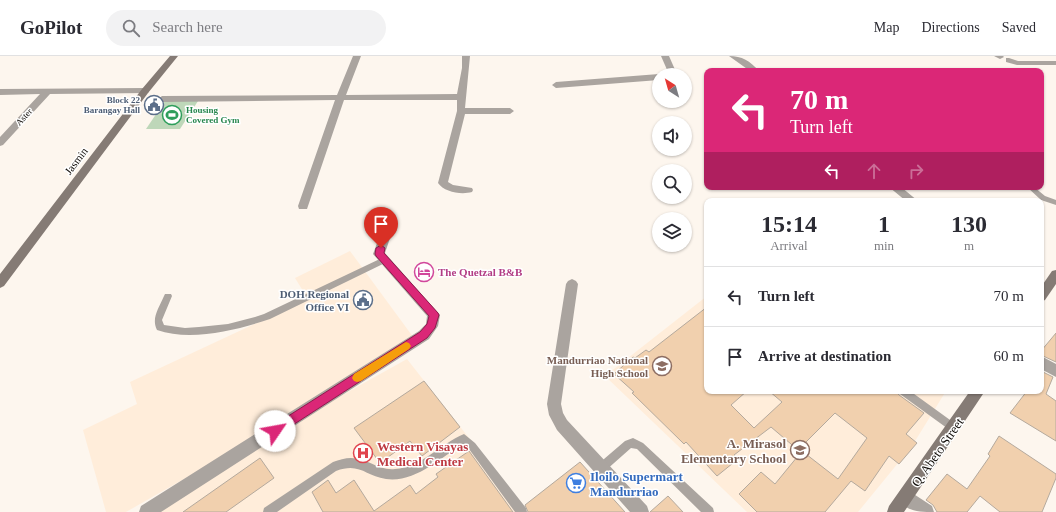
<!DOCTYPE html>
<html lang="en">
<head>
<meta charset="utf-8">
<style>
	:root { --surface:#fff; --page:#f2f2f3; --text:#2b2b33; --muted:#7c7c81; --line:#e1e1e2 }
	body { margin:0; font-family:Georgia,serif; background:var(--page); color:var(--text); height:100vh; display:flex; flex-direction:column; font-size:15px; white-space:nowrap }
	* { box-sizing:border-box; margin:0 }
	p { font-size:13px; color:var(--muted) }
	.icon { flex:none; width:22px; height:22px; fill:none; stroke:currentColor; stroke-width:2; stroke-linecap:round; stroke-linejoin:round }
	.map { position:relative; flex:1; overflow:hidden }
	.panel { position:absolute; left:704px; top:142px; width:340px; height:196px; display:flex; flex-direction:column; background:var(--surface); border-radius:8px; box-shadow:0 1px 3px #0004 }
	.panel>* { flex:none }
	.banner { position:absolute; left:704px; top:12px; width:340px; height:122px; border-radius:8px; box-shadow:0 1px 3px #0004; background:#db2777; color:#fff; overflow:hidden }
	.needle { width:26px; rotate:323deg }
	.controls { position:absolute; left:652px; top:12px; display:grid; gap:8px }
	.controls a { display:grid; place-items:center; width:40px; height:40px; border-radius:50%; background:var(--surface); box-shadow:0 1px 3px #0004; font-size:20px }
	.pin { position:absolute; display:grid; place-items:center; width:34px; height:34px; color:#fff; margin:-41px -17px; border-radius:50% 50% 50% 0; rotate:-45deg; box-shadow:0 0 4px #0007 }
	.pin .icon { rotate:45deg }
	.me { position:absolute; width:44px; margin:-22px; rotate:57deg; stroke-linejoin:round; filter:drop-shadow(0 0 3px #0008) }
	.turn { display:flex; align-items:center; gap:14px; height:84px; padding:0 20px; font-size:18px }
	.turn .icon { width:52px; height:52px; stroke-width:2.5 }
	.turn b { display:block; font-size:28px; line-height:34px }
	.lanes { display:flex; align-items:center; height:38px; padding:0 20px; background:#0003; justify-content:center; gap:20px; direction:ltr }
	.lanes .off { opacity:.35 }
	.eta { display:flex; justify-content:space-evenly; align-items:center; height:68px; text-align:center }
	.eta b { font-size:24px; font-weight:600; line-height:28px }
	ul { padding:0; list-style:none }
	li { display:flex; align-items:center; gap:12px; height:60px; padding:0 20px; border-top:1px solid var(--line) }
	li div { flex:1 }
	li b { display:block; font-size:15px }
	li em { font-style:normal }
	header { display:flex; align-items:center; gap:24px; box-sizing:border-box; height:56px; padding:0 20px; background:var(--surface); border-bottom:1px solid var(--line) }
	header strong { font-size:19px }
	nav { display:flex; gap:22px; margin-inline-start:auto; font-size:14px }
	.search { width:280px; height:36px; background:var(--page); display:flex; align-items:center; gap:10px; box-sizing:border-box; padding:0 14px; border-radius:22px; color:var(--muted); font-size:15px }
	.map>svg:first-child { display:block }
	.built { fill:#ffedda }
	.green { fill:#bed7b9 }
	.building { fill:#f1d0ae; stroke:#b4a99d }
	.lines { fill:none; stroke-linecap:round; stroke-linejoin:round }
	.lane { fill:#aaa49f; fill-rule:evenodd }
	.street { fill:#aaa49f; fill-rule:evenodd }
	.secondary { fill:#857b75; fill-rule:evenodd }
	.route { fill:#db2777; stroke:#8e194d }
	.slow { fill:#f59e0b }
	.labels { text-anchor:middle; stroke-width:3; stroke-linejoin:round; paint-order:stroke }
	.far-service-label { font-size:9px; font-weight:bold; fill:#4e5e75; stroke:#fff; text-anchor:end }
	.far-leisure-label { font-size:9px; font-weight:bold; fill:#27864d; stroke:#fff; text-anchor:start }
	.far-street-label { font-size:9px; fill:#120e0a; stroke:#fff }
	.street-label { font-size:11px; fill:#120e0a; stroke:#fff }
	.hotel-label { font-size:11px; font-weight:bold; fill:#b23c85; stroke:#fff; text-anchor:start }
	.service-label { font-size:11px; font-weight:bold; fill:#4e5e75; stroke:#fff; text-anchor:end }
	.education-label { font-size:11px; font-weight:bold; fill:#785e54; stroke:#fff; text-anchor:end }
	.near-education-label { font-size:13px; font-weight:bold; fill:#785e54; stroke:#fff; text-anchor:end }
	.near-health-label { font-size:13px; font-weight:bold; fill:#be3a42; stroke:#fff; text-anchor:start }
	.near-street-label { font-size:13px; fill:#120e0a; stroke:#fff }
	.near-shop-label { font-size:13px; font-weight:bold; fill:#366cbe; stroke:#fff; text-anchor:start }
</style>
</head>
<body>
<header>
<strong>GoPilot</strong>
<div class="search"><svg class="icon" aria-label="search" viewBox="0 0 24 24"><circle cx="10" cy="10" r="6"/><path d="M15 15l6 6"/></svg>Search here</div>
<nav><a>Map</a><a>Directions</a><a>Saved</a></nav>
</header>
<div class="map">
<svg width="1056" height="456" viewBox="0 0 1056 456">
	<rect width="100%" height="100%" fill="#fdf6ee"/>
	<path class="built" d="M 350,195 L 419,289 L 126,456 L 106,456 L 83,374 L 137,348 L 130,326 L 308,243 L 295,222 Z
		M 707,240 L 707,335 L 946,335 L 912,390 L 858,456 L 747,456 L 605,320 Z
		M 407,303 L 527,456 L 154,456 L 312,356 Z"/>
	<path class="green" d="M 165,45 L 198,45 L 180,73 L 146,73 Z"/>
	<path class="building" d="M 707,251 L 707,335 L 747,335 L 731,349 L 754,372 L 782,346 L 769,335 L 896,335 L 899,339 L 924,357 L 906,378 L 917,387 L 899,408 L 889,400 L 865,435 L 851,425 L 825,456 L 757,456 L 739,438 L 761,416 L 775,428 L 802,395 L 838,423 L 867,382 L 835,357 L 798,394 L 771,371 L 734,399 L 738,403 L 717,420 L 686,386 L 684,388 L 632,337 L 634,336 L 614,318 L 633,301 L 635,302 L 646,294 L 649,296 Z
		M 1056,277 L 1056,306 L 1041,299 L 1041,295 Z
		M 1041,315 L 1053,321 L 1046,338 L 1056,345 L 1056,385 L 1010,357 L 1027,335 L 1041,335 Z
		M 424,325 L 460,371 L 422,400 L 410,385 L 380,407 L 354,372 Z
		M 999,380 L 1056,418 L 1056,422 L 1042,456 L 1000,456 L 980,440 L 967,456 L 937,456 L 933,449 L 926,444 L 947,418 L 967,433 L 990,400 L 988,398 Z
		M 469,395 L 513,456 L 323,456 L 312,436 L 328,424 L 336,437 L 354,424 L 374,455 L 410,429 L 416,438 L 438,421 L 436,418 Z
		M 260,402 L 274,422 L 226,456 L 183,456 Z
		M 580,406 L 625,456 L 528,456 L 525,449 Z
		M 668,440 L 683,456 L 650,456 Z"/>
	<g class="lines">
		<path class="lane" d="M 1027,131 L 1034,131 L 1045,140 L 1056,144 L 1056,149 L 1041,144 Z
			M 384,201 L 388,204 L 387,206 L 270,263 C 237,274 191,286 157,274 C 151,262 159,252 164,240 L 165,238 L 171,238 L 172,240 L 162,264 L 164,269 L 185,272 L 199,271 L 228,268 L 255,261 L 264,258 Z
			M 898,335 L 910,335 L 957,369 L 959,372 L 957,375 L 954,376 L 951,375 L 900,338 Z
			M 464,378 L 475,387 L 526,452 L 527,456 L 515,456 L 469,393 L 463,388 C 440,402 415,427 386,423 C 365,420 360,406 336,415 L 277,456 L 263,456 L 264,452 L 333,406 C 339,404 345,402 351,402 C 367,402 379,415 395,413 C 422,411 440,388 464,378 Z
			M 633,382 L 643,387 L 713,452 L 714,456 L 701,456 L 637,393 L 631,392 L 605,415 L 601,417 L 597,415 L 596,412 L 597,409 L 625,385 Z"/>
		<path class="street" d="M 353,0 L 361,0 L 346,39 L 457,38 L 462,12 L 462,0 L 470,0 L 465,52 L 510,52 L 514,55 L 510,58 L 465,58 L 448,126 L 453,129 L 472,132 L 473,134 L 472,136 C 461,139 444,136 438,127 L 457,55 L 457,44 L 344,44 L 308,150 L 307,153 L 299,153 L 298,150 L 335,44 L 162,46 L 158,43 L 162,40 L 337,39 Z
			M 661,0 L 669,0 L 676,16 L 674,19 L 666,19 L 668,16 Z
			M 729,0 C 742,0 750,5 759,15 L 750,15 Z
			M 994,0 L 1003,0 L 1004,1 L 1000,3 Z
			M 1006,2 L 1009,2 L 1018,5 L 1056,5 L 1056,9 L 1017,9 L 1006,6 Z
			M 659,18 L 661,19 L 659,19 L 659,24 L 556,32 L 552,29 L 556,26 Z
			M 145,32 L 149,35 L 148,37 L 50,38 L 3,89 L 0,90 L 0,81 L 40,38 L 0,39 L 0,33 Z
			M 889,131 L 901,131 L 918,145 L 906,145 Z
			M 384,178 L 388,179 L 390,182 L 385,197 L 440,259 L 438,270 L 429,283 L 161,456 L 139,456 L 141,450 L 419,275 L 426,268 L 427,260 L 373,198 L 380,179 Z
			M 572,223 L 576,225 L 578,228 L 561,348 L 563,357 L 567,364 L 647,450 L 649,456 L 630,456 L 557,374 L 549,359 L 547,348 L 566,228 L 568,225 Z
			M 1041,300 L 1056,308 L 1056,321 L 1041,313 Z
			M 906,433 L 932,450 L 934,456 C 919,456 905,456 898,441 L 900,435 Z"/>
		<path class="secondary" d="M 170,0 L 178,0 L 148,37 L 4,230 L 0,232 L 0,218 L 142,33 Z
			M 1056,214 L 1056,228 L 1045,244 L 1041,246 L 1041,231 L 1052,215 Z
			M 970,335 L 985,335 L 904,456 L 887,456 L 889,450 Z"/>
	</g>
	<path class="route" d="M 381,189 L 385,192 L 384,197 L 438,257 L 439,259 L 435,272 L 427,282 L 279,378 L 275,380 L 271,378 L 269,375 L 271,371 L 420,276 L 427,268 L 429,260 L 376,200 L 375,198 L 376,192 Z"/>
	<path class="slow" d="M 406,286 L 409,287 L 411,290 L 409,293 L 361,325 L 357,326 L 354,325 L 352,322 L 354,318 Z"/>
	<defs>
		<symbol id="civic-ring" viewBox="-11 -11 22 22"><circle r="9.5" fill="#fff" stroke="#5c6f8a" stroke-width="1.5"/><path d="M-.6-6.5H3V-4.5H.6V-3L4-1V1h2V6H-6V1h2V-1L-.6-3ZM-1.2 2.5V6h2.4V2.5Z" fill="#5c6f8a"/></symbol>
		<symbol id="stadium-ring" viewBox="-11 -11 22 22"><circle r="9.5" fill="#fff" stroke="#2e9e5b" stroke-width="1.5"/><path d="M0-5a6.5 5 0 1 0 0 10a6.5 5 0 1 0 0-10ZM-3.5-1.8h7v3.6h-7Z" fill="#2e9e5b"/></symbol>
		<symbol id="hotel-ring" viewBox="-11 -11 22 22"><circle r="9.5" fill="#fff" stroke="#d1479c" stroke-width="1.5"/><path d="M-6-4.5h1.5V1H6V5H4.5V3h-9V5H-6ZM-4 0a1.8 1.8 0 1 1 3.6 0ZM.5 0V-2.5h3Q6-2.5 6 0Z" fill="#d1479c"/></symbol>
		<symbol id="school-ring" viewBox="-11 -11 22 22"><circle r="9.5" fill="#fff" stroke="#8d6e63" stroke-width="1.5"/><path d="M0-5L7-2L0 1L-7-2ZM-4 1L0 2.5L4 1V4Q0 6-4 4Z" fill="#8d6e63"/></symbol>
		<symbol id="hospital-ring" viewBox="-11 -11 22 22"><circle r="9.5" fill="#fff" stroke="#e0444e" stroke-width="1.5"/><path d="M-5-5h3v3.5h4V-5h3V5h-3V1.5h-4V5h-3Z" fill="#e0444e"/></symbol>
		<symbol id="supermarket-ring" viewBox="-11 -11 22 22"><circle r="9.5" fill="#fff" stroke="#3f7fe0" stroke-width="1.5"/><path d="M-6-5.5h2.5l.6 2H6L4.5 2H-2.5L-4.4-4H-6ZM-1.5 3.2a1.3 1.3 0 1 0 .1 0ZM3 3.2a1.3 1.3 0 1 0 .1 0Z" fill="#3f7fe0"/></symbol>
	</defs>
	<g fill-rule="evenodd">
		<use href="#civic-ring" x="143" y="38" width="22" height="22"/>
		<use href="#stadium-ring" x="161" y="48" width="22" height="22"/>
		<use href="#hotel-ring" x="413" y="205" width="22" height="22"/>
		<use href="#civic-ring" x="352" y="233" width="22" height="22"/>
		<use href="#school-ring" x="651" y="299" width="22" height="22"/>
		<use href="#school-ring" x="789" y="383" width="22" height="22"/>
		<use href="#hospital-ring" x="352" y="386" width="22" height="22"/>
		<use href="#supermarket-ring" x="565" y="416" width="22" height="22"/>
	</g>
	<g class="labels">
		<g class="far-service-label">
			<text x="140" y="47">Block 22<tspan x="140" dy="10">Barangay Hall</tspan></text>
		</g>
		<g class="far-leisure-label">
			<text x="186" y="57">Housing<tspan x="186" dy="10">Covered Gym</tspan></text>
		</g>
		<g class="far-street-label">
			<text transform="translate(24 61) rotate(-47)" y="3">Aster</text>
		</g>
		<g class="street-label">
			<text transform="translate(76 105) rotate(-53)" y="4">Jasmin</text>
		</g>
		<g class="hotel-label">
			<text x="438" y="220">The Quetzal B&amp;B</text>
		</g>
		<g class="service-label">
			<text x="349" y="242">DOH Regional<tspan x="349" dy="13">Office VI</tspan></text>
		</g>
		<g class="education-label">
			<text x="648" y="308">Mandurriao National<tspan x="648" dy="13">High School</tspan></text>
		</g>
		<g class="near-education-label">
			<text x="786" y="392">A. Mirasol<tspan x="786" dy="15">Elementary School</tspan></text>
		</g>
		<g class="near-health-label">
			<text x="377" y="395">Western Visayas<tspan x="377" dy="15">Medical Center</tspan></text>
		</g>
		<g class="near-street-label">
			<text transform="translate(937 396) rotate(-55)" y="5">Q. Abeto Street</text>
		</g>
		<g class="near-shop-label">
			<text x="590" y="425">Iloilo Supermart<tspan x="590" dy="15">Mandurriao</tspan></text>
		</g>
	</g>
</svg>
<div class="controls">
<a><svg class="needle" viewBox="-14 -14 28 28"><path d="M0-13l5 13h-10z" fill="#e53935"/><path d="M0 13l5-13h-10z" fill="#7c7c81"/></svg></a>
<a><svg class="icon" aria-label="sound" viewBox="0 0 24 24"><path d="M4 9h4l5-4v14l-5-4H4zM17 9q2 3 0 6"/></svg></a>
<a><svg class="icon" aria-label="search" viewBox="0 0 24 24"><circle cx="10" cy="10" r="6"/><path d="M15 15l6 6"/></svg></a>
<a><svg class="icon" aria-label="layers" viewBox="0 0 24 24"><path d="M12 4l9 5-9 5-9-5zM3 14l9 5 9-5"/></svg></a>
</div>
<div class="pin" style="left:381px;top:192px;background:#d93025"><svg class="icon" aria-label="arrive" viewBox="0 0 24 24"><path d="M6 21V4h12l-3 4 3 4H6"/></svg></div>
<svg class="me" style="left:275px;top:375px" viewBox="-20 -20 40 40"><circle r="19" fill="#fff"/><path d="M0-13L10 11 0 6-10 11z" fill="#db2777"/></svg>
<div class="banner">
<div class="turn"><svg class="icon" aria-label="left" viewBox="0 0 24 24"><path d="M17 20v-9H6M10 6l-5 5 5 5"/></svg><div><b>70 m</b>Turn left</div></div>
<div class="lanes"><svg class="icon" aria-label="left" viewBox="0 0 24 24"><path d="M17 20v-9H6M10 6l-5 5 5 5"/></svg><svg class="icon off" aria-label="ahead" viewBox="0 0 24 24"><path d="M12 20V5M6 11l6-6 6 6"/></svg><svg class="icon off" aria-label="right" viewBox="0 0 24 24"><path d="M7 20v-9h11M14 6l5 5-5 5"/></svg></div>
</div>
<section class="panel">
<div class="eta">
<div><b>15:14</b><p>Arrival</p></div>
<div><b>1</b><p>min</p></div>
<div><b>130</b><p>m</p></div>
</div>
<ul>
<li><svg class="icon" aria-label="left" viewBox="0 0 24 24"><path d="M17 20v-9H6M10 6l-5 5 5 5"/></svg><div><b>Turn left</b></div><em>70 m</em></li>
<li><svg class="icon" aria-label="arrive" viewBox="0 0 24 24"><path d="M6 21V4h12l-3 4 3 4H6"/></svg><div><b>Arrive at destination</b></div><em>60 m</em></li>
</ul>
</section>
</div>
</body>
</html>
